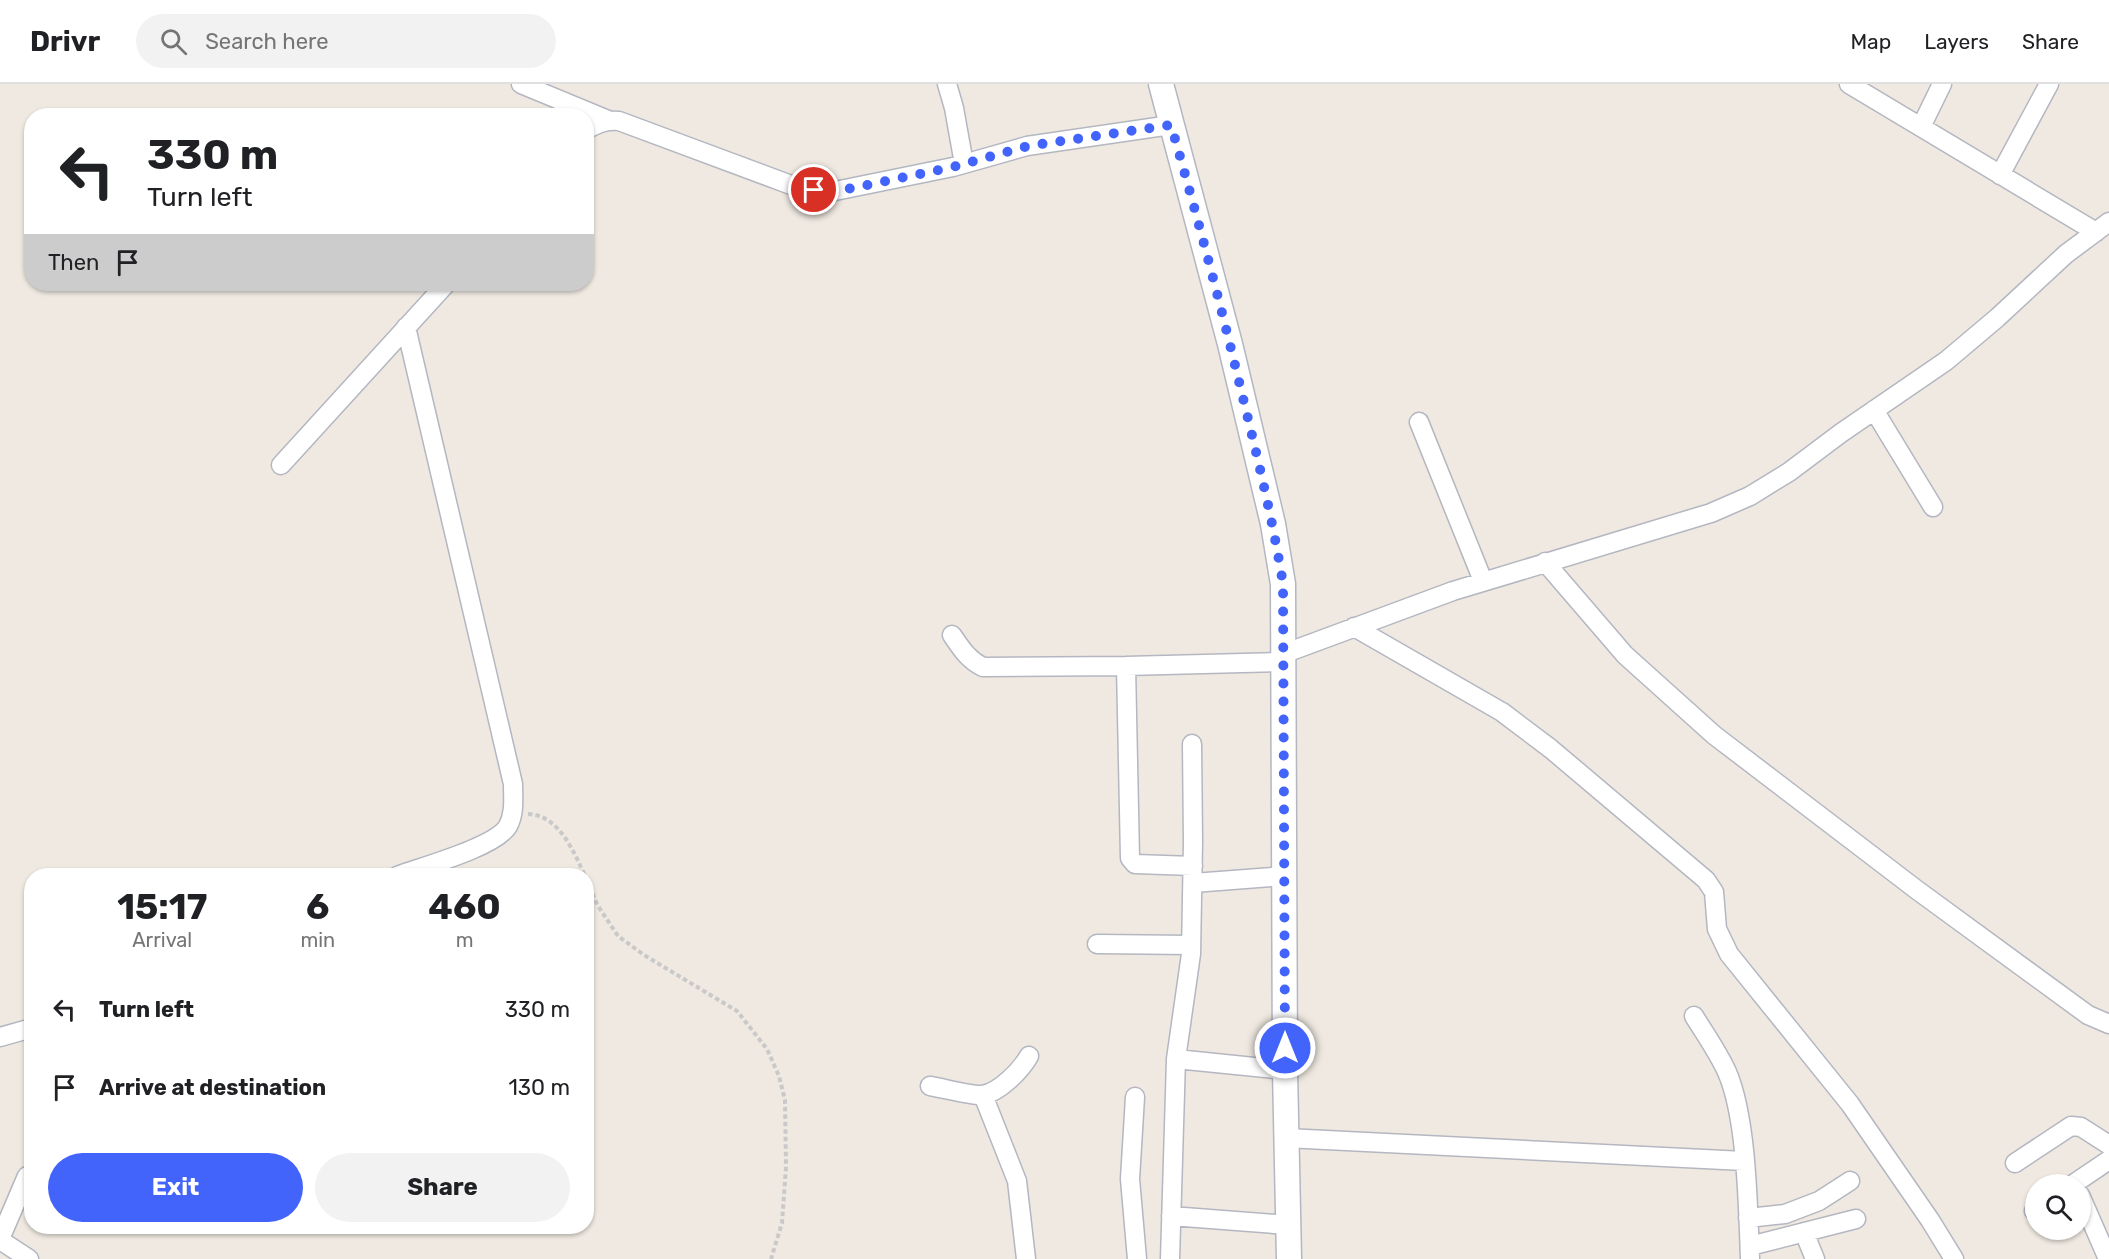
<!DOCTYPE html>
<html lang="en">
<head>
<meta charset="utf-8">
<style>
	:root { --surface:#fff; --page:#f2f2f2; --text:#202124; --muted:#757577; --line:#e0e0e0; --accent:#4264fb }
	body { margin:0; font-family:Rubik,sans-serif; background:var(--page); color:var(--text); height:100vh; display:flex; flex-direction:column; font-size:22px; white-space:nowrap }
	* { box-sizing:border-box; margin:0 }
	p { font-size:20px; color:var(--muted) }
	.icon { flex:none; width:33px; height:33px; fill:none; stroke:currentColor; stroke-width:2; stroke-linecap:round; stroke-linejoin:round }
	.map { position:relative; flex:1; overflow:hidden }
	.sheet { position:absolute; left:24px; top:784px; width:570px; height:366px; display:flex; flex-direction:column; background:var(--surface); border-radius:24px; box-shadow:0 2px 4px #0004 }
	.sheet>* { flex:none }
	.banner { position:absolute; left:24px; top:24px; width:570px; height:183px; border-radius:24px; box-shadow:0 2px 4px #0004; background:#fff; color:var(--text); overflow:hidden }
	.tools { position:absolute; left:2025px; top:1090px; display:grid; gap:12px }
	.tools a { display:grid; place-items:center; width:66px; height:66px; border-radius:50%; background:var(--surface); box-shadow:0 2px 4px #0004; font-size:30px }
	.pin { position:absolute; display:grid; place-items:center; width:51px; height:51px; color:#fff; margin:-26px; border:3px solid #fff; border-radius:50%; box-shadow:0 2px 6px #0007 }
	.me { position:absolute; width:66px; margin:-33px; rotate:0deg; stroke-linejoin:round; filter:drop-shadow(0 0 4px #0008) }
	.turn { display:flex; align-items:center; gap:21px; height:126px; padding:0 24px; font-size:27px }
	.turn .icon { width:78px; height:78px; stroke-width:2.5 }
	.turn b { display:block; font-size:42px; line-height:51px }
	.then { display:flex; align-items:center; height:57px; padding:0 24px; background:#0003; gap:12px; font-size:22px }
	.eta { display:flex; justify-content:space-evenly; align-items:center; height:102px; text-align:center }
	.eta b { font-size:36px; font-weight:700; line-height:42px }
	.primary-button { display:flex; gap:12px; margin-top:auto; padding:12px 24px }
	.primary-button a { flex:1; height:69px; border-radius:36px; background:var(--accent); color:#fff; font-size:24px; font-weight:700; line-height:69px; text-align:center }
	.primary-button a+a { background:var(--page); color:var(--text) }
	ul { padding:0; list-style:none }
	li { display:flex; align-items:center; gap:18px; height:78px; padding:0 24px }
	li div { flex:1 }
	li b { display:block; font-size:22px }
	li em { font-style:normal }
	header { display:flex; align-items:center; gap:36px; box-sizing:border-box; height:84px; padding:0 30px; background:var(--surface); border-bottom:2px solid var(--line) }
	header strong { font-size:28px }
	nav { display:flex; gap:33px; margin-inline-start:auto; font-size:21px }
	.search { width:420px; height:54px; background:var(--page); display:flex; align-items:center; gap:15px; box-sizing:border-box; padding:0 21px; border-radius:33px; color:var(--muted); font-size:22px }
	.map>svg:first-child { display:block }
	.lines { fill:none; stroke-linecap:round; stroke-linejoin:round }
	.minor-casing { stroke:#b4b7c1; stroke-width:21 }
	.secondary-casing { stroke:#b4b7c1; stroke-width:27 }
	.path { stroke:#c9c9c9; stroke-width:4; stroke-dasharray:4.5 3; stroke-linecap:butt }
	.minor { stroke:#fff; stroke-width:18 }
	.secondary { stroke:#fff; stroke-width:24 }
	.route { stroke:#4264fb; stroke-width:10; stroke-dasharray:0 18 }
</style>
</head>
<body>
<header>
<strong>Drivr</strong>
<div class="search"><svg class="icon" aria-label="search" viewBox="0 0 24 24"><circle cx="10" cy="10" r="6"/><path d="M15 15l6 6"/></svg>Search here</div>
<nav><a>Map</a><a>Layers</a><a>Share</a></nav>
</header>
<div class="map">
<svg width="2109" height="1175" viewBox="0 0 2109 1175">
	<rect width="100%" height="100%" fill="#efe9e1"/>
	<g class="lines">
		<defs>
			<path id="minor" d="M 521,0 L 608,36
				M 947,0 L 954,24 L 964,80
				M 1849,0 L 2096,148
				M 1921,43 L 1942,0
				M 586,46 C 598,39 606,36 619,37 L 791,101 L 814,106 L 835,107 L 953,83 L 1027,62 L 1171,41
				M 2000,91 L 2049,0
				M 1874,326 L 1933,423
				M 1419,338 L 1483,497
				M 281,381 L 446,200
				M 1545,478 L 1625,571 L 1714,651 L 1917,806 L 2088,931 L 2109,940
				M 1354,543 L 1502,628 L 1551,665 L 1706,796 L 1714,808 L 1717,845 L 1729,870 L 1850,1020 L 1930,1136 L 1954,1175
				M 952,551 C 961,564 968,576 983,583 L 1126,582 L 1282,578
				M 1283,570 L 1453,507 L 1711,429 L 1750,412 L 1789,388 L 1841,349 L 1946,277 L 1997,234 L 2066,170 L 2109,138
				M 1126,582 L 1130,774 L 1135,780 L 1193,782
				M 397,792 C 421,783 496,763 508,742 C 515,729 513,714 513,700 L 406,243
				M 1193,799 L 1284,792
				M 1097,860 L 1191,861
				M 1694,932 C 1705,950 1718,968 1727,988 C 1747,1034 1748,1123 1750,1175
				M 0,953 L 32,944
				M 1176,975 L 1285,986
				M 930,1002 C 943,1004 971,1012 982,1011 C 999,1009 1021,986 1029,972
				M 983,1011 L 1017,1097 L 1026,1175
				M 1135,1013 L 1130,1095 L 1137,1175
				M 1286,1054 L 1744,1077
				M 2015,1079 L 2071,1042 L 2081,1043 L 2109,1061
				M 2072,1101 L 2109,1076
				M 2080,1111 L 2108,1175
				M 2034,1127 L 2036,1126
				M 1171,1132 L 1288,1141
				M 1748,1134 L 1785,1130 L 1819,1117 L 1850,1097
				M 1804,1148 L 1815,1175
				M 0,1155 L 27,1092
				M 0,1156 L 29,1175
				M 1750,1162 L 1856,1135
				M 1170,1175 L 1176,975 L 1191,870 L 1193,758 L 1192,660"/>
			<path id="secondary" d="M 1161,0 L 1230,260 L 1273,440 L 1283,500 L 1285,986 L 1289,1175"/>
		</defs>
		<use href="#minor" class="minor-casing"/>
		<use href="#secondary" class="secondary-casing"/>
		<path class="path" d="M 528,730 C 559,731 574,768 585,792
			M 586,796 L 598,822 L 618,852 L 644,871 L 737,927 L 767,965 L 779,992 L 785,1016 L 786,1083 L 782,1139 L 771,1175"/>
		<use href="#minor" class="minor"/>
		<use href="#secondary" class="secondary"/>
	</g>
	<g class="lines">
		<path class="route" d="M 814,106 L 835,107 L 853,104 L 953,83 L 1028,62 L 1171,41 C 1197,131 1221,222 1243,314 C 1258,376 1273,437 1283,500 L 1285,964"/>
	</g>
</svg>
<div class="tools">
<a><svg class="icon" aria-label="search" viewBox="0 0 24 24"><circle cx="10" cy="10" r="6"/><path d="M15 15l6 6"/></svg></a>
</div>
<div class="pin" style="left:814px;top:106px;background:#d93025"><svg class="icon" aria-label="arrive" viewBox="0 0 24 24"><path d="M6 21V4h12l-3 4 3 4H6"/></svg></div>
<svg class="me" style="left:1285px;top:964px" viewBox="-20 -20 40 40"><circle r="17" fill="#4264fb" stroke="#fff" stroke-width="3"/><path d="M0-11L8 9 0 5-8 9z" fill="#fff"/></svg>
<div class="banner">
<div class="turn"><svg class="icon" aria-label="left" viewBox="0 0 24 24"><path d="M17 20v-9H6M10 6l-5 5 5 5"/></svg><div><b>330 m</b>Turn left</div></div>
<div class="then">Then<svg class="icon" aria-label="arrive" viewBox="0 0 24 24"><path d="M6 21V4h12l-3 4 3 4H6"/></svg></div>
</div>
<section class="sheet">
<div class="eta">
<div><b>15:17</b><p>Arrival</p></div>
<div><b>6</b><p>min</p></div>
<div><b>460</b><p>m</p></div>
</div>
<ul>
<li><svg class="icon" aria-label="left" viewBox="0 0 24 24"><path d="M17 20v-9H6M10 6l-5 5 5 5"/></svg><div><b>Turn left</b></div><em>330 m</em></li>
<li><svg class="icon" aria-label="arrive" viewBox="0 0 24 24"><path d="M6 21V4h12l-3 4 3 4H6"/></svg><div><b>Arrive at destination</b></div><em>130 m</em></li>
</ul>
<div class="primary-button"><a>Exit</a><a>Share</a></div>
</section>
</div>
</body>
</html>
